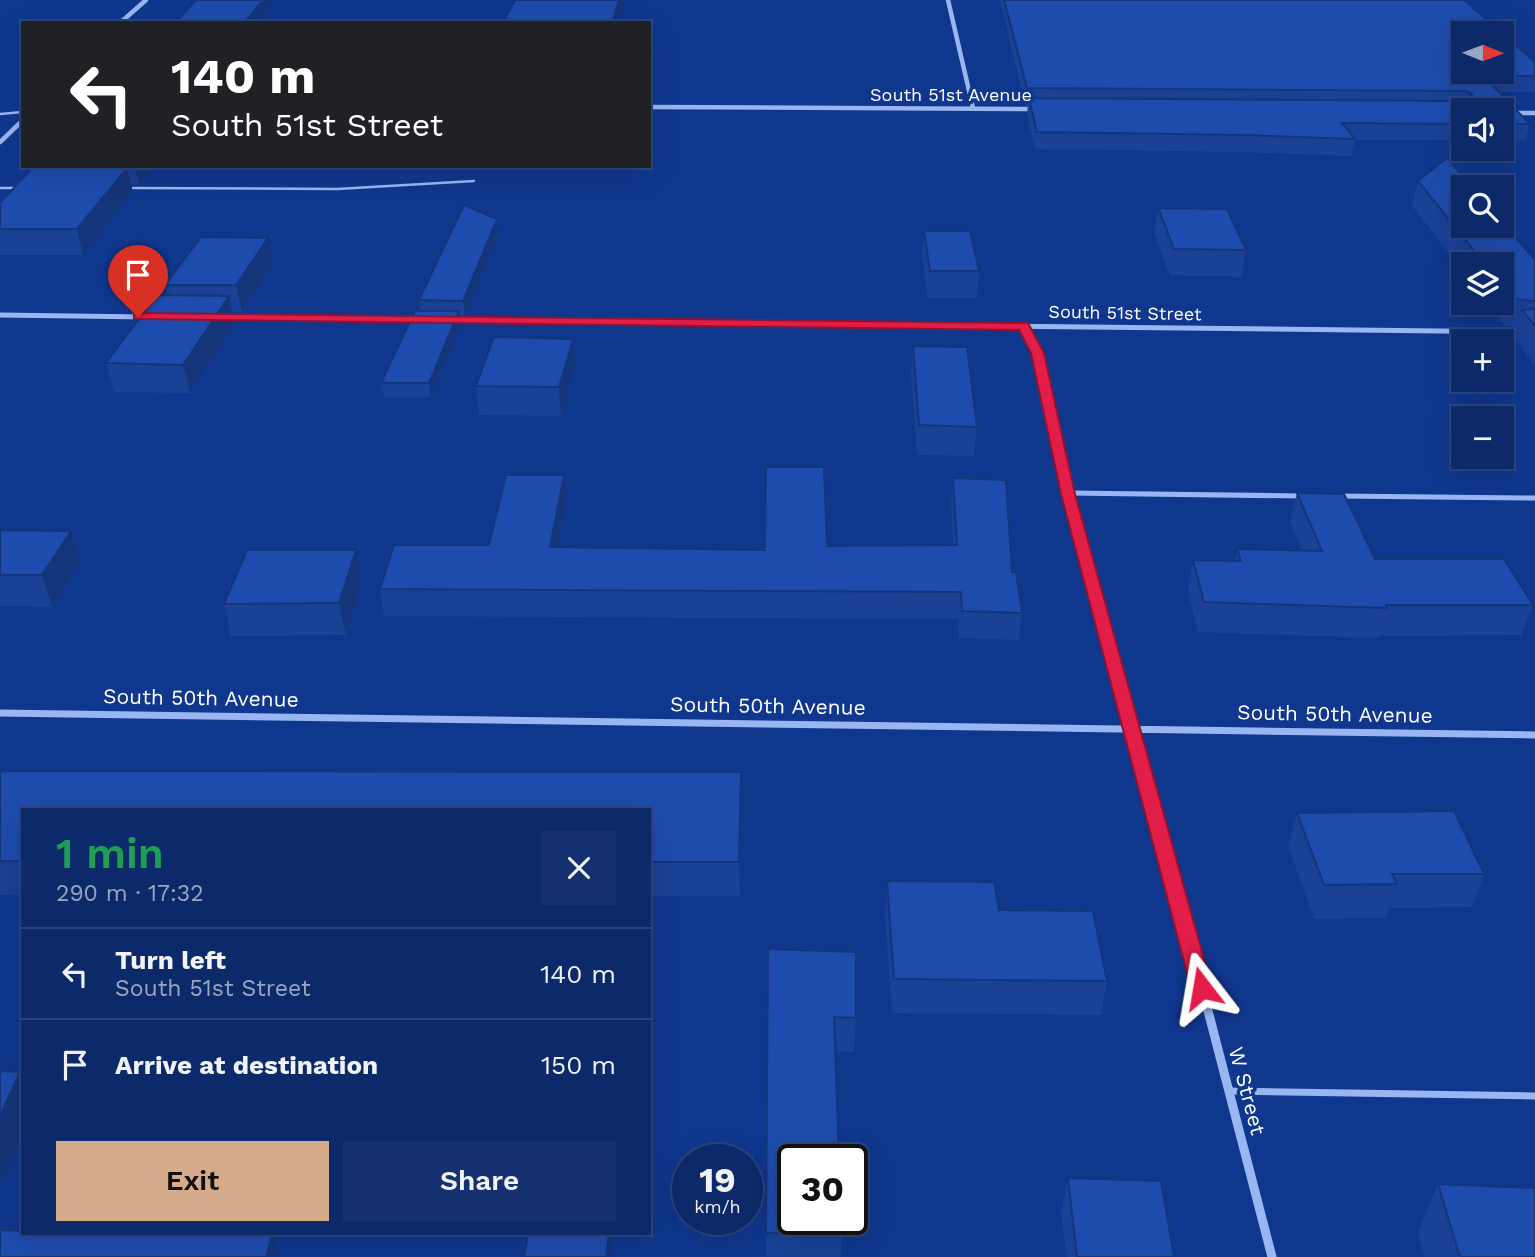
<!DOCTYPE html>
<html lang="en">
<head>
<meta charset="utf-8">
<style>
	:root { --surface:#0c296a; --page:#153170; --text:#f1f3f6; --muted:#9aa6c1; --line:#2c457e; --accent:#d6ab8b }
	body { margin:0; font-family:"Work Sans",sans-serif; background:var(--page); color:var(--text); height:100vh; display:flex; flex-direction:column; font-size:26px; white-space:nowrap }
	* { box-sizing:border-box; margin:0 }
	p { font-size:23px; color:var(--muted) }
	.icon { flex:none; width:38px; height:38px; fill:none; stroke:currentColor; stroke-width:2; stroke-linecap:round; stroke-linejoin:round }
	.map { position:relative; flex:1; overflow:hidden }
	.panel { position:absolute; left:21px; top:808px; width:630px; height:427px; display:flex; flex-direction:column; background:var(--surface); border-radius:0px; box-shadow:0 7px 28px #0002,0 0 0 2px var(--line) }
	.panel>* { flex:none }
	.banner { position:absolute; left:21px; top:21px; width:630px; height:147px; border-radius:0px; box-shadow:0 7px 28px #0002,0 0 0 2px var(--line); background:#202124; color:#fff; overflow:hidden }
	.needle { width:46px; rotate:91deg }
	.tools { position:absolute; left:1451px; top:21px; display:grid; gap:14px }
	.tools a { display:grid; place-items:center; width:63px; height:63px; border-radius:0px; background:var(--surface); box-shadow:0 7px 28px #0002,0 0 0 2px var(--line); font-size:35px }
	.speed { position:absolute; left:672px; top:1144px; display:flex; gap:14px; font-size:35px; font-weight:700; text-align:center }
	.speed>* { display:grid; place-content:center; width:91px; height:91px; border-radius:50%; background:var(--surface); box-shadow:0 7px 28px #0002,0 0 0 2px var(--line); line-height:1 }
	.speed small { font-size:18px; font-weight:400 }
	.speed .limit { border:4px solid #111; border-radius:10px; background:#fff; color:#111 }
	.pin { position:absolute; display:grid; place-items:center; width:60px; height:60px; color:#fff; margin:-72px -30px; border-radius:50% 50% 50% 0; rotate:-45deg; box-shadow:0 0 7px #0007 }
	.pin .icon { rotate:45deg }
	.me { position:absolute; width:77px; margin:-38px; rotate:346deg; stroke-linejoin:round; filter:drop-shadow(0 0 5px #0008) }
	.turn { display:flex; align-items:center; gap:24px; height:147px; padding:0 35px; font-size:32px }
	.turn .icon { width:91px; height:91px; stroke-width:2.5 }
	.turn b { display:block; font-size:49px; line-height:60px }
	.round { display:grid; place-items:center; flex:none; width:74px; height:74px; border-radius:0px; background:var(--page) }
	.overview { display:flex; align-items:center; justify-content:space-between; height:119px; padding:0 35px }
	h1 { font-size:42px; font-weight:600; line-height:52px; color:#1e9e55 }
	.cta { display:flex; gap:14px; margin-top:auto; padding:14px 35px }
	.cta a { flex:1; height:80px; border-radius:0px; background:var(--accent); color:#111; font-size:28px; font-weight:600; line-height:80px; text-align:center }
	.cta a+a { background:var(--page); color:var(--text) }
	ul { padding:0; list-style:none }
	li { display:flex; align-items:center; gap:21px; height:91px; padding:0 35px; border-top:2px solid var(--line) }
	li div { flex:1 }
	li b { display:block; font-size:26px }
	li em { font-style:normal }
	.map>svg:first-child { display:block }
	.lines { fill:none; stroke-linecap:round; stroke-linejoin:round }
	.service-far2 { stroke:#99b6f2; stroke-width:2.5 }
	.service-far1 { stroke:#99b6f2; stroke-width:5 }
	.service { stroke:#99b6f2; stroke-width:7 }
	.minor-far3 { stroke:#99b6f2; stroke-width:4.5 }
	.minor-far2 { stroke:#99b6f2; stroke-width:5 }
	.minor-far1 { stroke:#99b6f2; stroke-width:7 }
	.minor { stroke:#99b6f2; stroke-width:9 }
	.wall { fill:#1a4196 }
	.shaded-wall { fill:#15357a }
	.building { fill:#1e4cae; stroke:#15357a; stroke-width:2; fill-rule:evenodd }
	.route { fill:#e11d48; stroke:#92132f; stroke-width:2 }
	.labels { text-anchor:middle; stroke-width:7; stroke-linejoin:round; paint-order:stroke }
	.far-street-label { font-size:18px; fill:#fff; stroke:#10378e }
	.street-label { font-size:21px; fill:#fff; stroke:#10378e }
</style>
</head>
<body>
<div class="map">
<svg width="1535" height="1257" viewBox="0 0 1535 1257">
	<rect width="100%" height="100%" fill="#10378e"/>
	<g class="lines">
		<path class="service-far2" d="M 0,114 L 23,112
			M 0,188 L 21,188
			M 126,188 L 337,189 L 474,181"/>
		<path class="service-far1" d="M 1069,493 L 1301,496
			M 1339,496 L 1535,498"/>
		<path class="service" d="M 1229,1091 L 1535,1096"/>
		<path class="minor-far3" d="M 948,0 L 973,108
			M 120,23 L 146,0
			M 649,107 L 1035,109
			M 1502,113 L 1535,113
			M 0,142 L 23,120"/>
		<path class="minor-far2" d="M 0,315 L 148,317
			M 227,318 L 418,320
			M 451,320 L 1535,332
			M 1023,326 L 1037,353 L 1061,461"/>
		<path class="minor-far1" d="M 1061,459 L 1155,805
			M 0,713 L 1535,735"/>
		<path class="minor" d="M 1154,803 L 1272,1257"/>
	</g>
	<path class="wall" d="M 1000,0 L 1464,0 L 1535,62 L 1535,92 L 1499,92 L 1503,100 L 1530,124 L 1525,141 L 1502,141 L 1502,110 L 1463,110 L 1463,140 L 1355,140 L 1351,156 L 1241,152 L 1035,149 L 1027,114 L 1028,105 L 1025,104 Z
		M 44,166 L 154,166 L 139,184 L 131,184 L 133,192 L 83,255 L 0,255 L 0,203 Z
		M 1418,181 L 1535,260 L 1535,365 L 1514,337 L 1517,327 L 1505,326 L 1487,303 L 1502,303 L 1502,264 L 1463,264 L 1463,271 L 1412,206 Z
		M 1158,208 L 1246,250 L 1241,277 L 1170,275 L 1154,233 Z
		M 924,231 L 979,271 L 977,298 L 928,298 L 922,257 Z
		M 499,233 L 465,315 L 459,315 L 461,325 L 431,397 L 384,398 L 381,383 L 421,311 L 419,300 Z
		M 268,238 L 273,264 L 242,312 L 233,312 L 235,323 L 190,393 L 114,392 L 106,363 L 167,295 L 165,285 Z
		M 573,339 L 575,367 L 561,416 L 479,415 L 476,386 Z
		M 913,346 L 977,427 L 974,456 L 917,455 L 911,374 Z
		M 953,478 L 1012,572 L 1022,613 L 1019,640 L 959,638 L 958,619 L 384,616 L 380,589 L 489,545 L 566,501 L 558,547 L 765,550 L 827,546 L 953,545 L 951,504 Z
		M 1297,493 L 1375,559 L 1533,605 L 1522,635 L 1379,636 L 1378,638 L 1198,632 L 1188,590 L 1193,560 L 1235,561 L 1237,549 L 1302,550 L 1290,522 Z
		M 0,530 L 71,531 L 80,562 L 52,607 L 0,606 Z
		M 362,581 L 346,635 L 231,636 L 224,604 Z
		M 0,771 L 741,805 L 740,896 L 649,896 L 649,810 L 23,810 L 23,895 L 0,895 Z
		M 1297,813 L 1484,874 L 1472,907 L 1389,908 L 1386,918 L 1314,919 L 1288,846 Z
		M 887,881 L 999,910 L 1107,981 L 1101,1015 L 892,1013 L 885,915 Z
		M 768,949 L 856,1018 L 854,1052 L 835,1051 L 842,1232 L 841,1257 L 766,1257 Z
		M 1068,1178 L 1174,1257 L 1067,1257 L 1061,1212 Z
		M 1438,1184 L 1535,1257 L 1425,1257 L 1418,1233 Z"/>
	<path class="shaded-wall" d="M 263,0 L 271,0 L 272,6 L 258,23 L 244,23 Z
		M 619,0 L 626,0 L 618,23 L 612,23 Z
		M 137,166 L 154,166 L 139,184 L 135,168 Z
		M 127,168 L 133,192 L 83,255 L 77,229 Z
		M 497,219 L 499,233 L 465,315 L 463,301 Z
		M 268,238 L 273,264 L 242,312 L 236,285 Z
		M 229,296 L 235,323 L 190,393 L 183,365 Z
		M 459,311 L 461,325 L 431,397 L 429,383 Z
		M 573,339 L 575,367 L 561,416 L 559,387 Z
		M 564,475 L 566,501 L 553,574 L 550,547 Z
		M 71,531 L 80,562 L 52,607 L 42,575 Z
		M 356,550 L 362,581 L 346,635 L 339,603 Z
		M 741,772 L 741,805 L 740,896 L 739,862 Z
		M 20,1072 L 23,1078 L 23,1133 L 0,1185 L 0,1116 Z
		M 609,1234 L 612,1257 L 606,1257 Z
		M 272,1236 L 279,1257 L 266,1257 Z"/>
	<path class="building" d="M 196,0 L 263,0 L 244,23 L 175,23 Z
		M 515,0 L 619,0 L 612,23 L 503,23 Z
		M 1004,0 L 1464,0 L 1535,62 L 1535,76 L 1484,76 L 1502,95 L 1503,100 L 1508,102 L 1530,124 L 1502,124 L 1502,110 L 1463,110 L 1463,124 L 1342,123 L 1355,139 L 1244,135 L 1037,132 L 1029,98 L 1467,101 L 1472,95 L 1467,91 L 1027,88 ZM 1463,33 L 1502,33 L 1502,72 L 1463,72 Z
		M 1447,158 L 1472,187 L 1463,187 L 1463,226 L 1502,226 L 1502,221 L 1535,260 L 1535,301 L 1513,299 L 1502,284 L 1502,264 L 1485,264 L 1418,181 Z
		M 44,166 L 137,166 L 135,168 L 43,167 Z
		M 33,167 L 127,168 L 77,229 L 0,229 L 0,203 Z
		M 464,205 L 497,219 L 463,301 L 419,300 Z
		M 1158,208 L 1227,209 L 1246,250 L 1174,249 Z
		M 924,231 L 970,231 L 979,271 L 930,271 Z
		M 201,237 L 268,238 L 236,285 L 165,285 Z
		M 157,295 L 229,296 L 183,365 L 106,363 Z
		M 1535,309 L 1535,326 L 1522,310 Z
		M 415,311 L 459,311 L 429,383 L 381,383 Z
		M 494,337 L 573,339 L 559,387 L 476,386 Z
		M 913,346 L 967,347 L 977,427 L 919,425 Z
		M 766,467 L 824,467 L 827,546 L 957,545 L 953,478 L 1006,480 L 1012,572 L 1016,572 L 1022,613 L 962,611 L 961,592 L 380,589 L 394,545 L 489,545 L 506,475 L 564,475 L 550,547 L 765,550 Z
		M 1297,493 L 1344,494 L 1375,559 L 1504,559 L 1533,605 L 1386,605 L 1387,608 L 1204,602 L 1193,560 L 1241,561 L 1237,549 L 1322,551 Z
		M 0,530 L 71,531 L 42,575 L 0,575 Z
		M 247,550 L 356,550 L 339,603 L 224,604 Z
		M 0,771 L 741,772 L 739,862 L 649,862 L 649,810 L 23,810 L 23,861 L 0,861 Z
		M 1454,811 L 1484,874 L 1392,874 L 1397,884 L 1324,885 L 1297,813 Z
		M 887,881 L 994,882 L 999,910 L 1093,911 L 1107,981 L 894,979 Z
		M 768,949 L 856,952 L 856,1018 L 834,1017 L 839,1160 L 793,1160 L 793,1220 L 841,1220 L 842,1232 L 766,1233 Z
		M 0,1071 L 20,1072 L 0,1116 Z
		M 1068,1178 L 1161,1181 L 1174,1257 L 1077,1257 Z
		M 1438,1184 L 1535,1188 L 1535,1257 L 1460,1257 Z
		M 0,1230 L 23,1231 L 23,1234 L 155,1234 L 272,1236 L 266,1257 L 0,1257 Z
		M 528,1234 L 609,1234 L 606,1257 L 524,1257 Z"/>
	<path class="route" d="M 138,313 L 1028,323 L 1044,353 L 1075,494 L 1212,988 L 1209,993 L 1194,993 L 1191,988 L 1061,494 L 1031,353 L 1019,330 L 134,319 L 134,314 Z"/>
	<g class="labels">
		<g class="far-street-label">
			<text x="951" y="101">South 51st Avenue</text>
			<text transform="translate(1125 313) rotate(1)" y="6">South 51st Street</text>
		</g>
		<g class="street-label">
			<text transform="translate(201 698) rotate(1)" y="7">South 50th Avenue</text>
			<text transform="translate(768 706) rotate(1)" y="7">South 50th Avenue</text>
			<text transform="translate(1335 714) rotate(1)" y="7">South 50th Avenue</text>
			<text transform="translate(1247 1091) rotate(75)" y="7">W Street</text>
		</g>
	</g>
</svg>
<div class="tools">
<a><svg class="needle" viewBox="-14 -14 28 28"><path d="M0-13l5 13h-10z" fill="#e53935"/><path d="M0 13l5-13h-10z" fill="#9aa6c1"/></svg></a>
<a><svg class="icon" aria-label="sound" viewBox="0 0 24 24"><path d="M4 9h4l5-4v14l-5-4H4zM17 9q2 3 0 6"/></svg></a>
<a><svg class="icon" aria-label="search" viewBox="0 0 24 24"><circle cx="10" cy="10" r="6"/><path d="M15 15l6 6"/></svg></a>
<a><svg class="icon" aria-label="layers" viewBox="0 0 24 24"><path d="M12 4l9 5-9 5-9-5zM3 14l9 5 9-5"/></svg></a>
<a>+</a>
<a>−</a>
</div>
<div class="speed"><div>19<small>km/h</small></div><div class="limit">30</div></div>
<div class="pin" style="left:138px;top:317px;background:#d93025"><svg class="icon" aria-label="arrive" viewBox="0 0 24 24"><path d="M6 21V4h12l-3 4 3 4H6"/></svg></div>
<svg class="me" style="left:1202px;top:988px" viewBox="-20 -20 40 40"><path d="M0-17L14 15 0 8-14 15z" fill="#e11d48" stroke="#fff" stroke-width="4"/></svg>
<div class="banner">
<div class="turn"><svg class="icon" aria-label="left" viewBox="0 0 24 24"><path d="M17 20v-9H6M10 6l-5 5 5 5"/></svg><div><b>140 m</b>South 51st Street</div></div>
</div>
<section class="panel">
<div class="overview"><div><h1>1 min</h1><p>290 m · 17:32</p></div><a class="round"><svg class="icon" aria-label="close" viewBox="0 0 24 24"><path d="M6 6l12 12M18 6L6 18"/></svg></a></div>
<ul>
<li><svg class="icon" aria-label="left" viewBox="0 0 24 24"><path d="M17 20v-9H6M10 6l-5 5 5 5"/></svg><div><b>Turn left</b><p>South 51st Street</p></div><em>140 m</em></li>
<li><svg class="icon" aria-label="arrive" viewBox="0 0 24 24"><path d="M6 21V4h12l-3 4 3 4H6"/></svg><div><b>Arrive at destination</b></div><em>150 m</em></li>
</ul>
<div class="cta"><a>Exit</a><a>Share</a></div>
</section>
</div>
</body>
</html>
